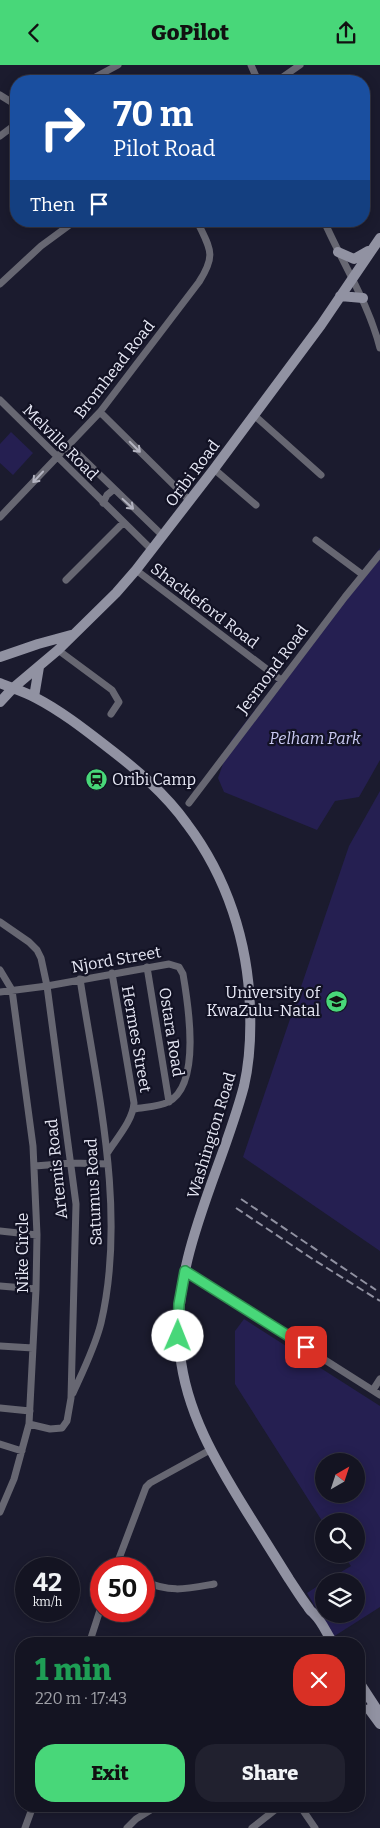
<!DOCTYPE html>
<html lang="en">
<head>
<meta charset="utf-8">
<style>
	:root { --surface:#141422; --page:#21212f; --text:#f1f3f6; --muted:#9d9ea5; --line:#333340; --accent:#48d779 }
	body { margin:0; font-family:Bitter,serif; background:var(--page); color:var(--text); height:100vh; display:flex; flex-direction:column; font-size:19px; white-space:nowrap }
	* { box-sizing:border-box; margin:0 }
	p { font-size:16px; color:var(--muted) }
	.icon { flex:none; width:28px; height:28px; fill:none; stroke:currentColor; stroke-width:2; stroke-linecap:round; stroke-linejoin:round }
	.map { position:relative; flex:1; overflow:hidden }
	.panel { position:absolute; left:15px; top:1572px; width:350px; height:175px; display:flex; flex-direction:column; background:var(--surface); border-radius:20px; box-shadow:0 2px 12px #0003,0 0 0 1px var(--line) }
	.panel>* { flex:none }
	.top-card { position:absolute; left:10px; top:10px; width:360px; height:152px; border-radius:20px; box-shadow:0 2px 12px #0003,0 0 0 1px var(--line); background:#1a4fa0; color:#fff; overflow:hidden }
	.needle { width:32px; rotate:39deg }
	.controls { position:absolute; left:315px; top:1388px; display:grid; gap:10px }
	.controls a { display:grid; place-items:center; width:50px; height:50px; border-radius:50%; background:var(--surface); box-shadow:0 2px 12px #0003,0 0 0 1px var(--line); font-size:25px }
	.speed { position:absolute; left:15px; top:1492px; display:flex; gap:10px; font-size:25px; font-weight:700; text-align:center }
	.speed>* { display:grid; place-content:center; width:65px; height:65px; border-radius:50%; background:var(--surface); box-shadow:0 2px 12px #0003,0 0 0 1px var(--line); line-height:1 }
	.speed small { font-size:12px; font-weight:400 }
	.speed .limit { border:8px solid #d22; background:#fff; color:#111 }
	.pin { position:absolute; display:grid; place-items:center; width:42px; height:42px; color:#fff; margin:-21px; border-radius:10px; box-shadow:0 2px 8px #0006 }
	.me { position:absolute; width:55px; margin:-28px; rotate:1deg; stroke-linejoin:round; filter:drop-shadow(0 0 4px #0008) }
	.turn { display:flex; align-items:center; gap:18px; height:105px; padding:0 20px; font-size:22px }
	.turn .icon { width:65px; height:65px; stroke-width:2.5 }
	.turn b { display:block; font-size:35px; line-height:42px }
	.then { display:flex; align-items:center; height:48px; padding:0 20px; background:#0003; gap:10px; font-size:19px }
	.round { display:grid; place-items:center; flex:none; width:52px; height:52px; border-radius:20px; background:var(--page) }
	.overview { display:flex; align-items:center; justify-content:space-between; height:85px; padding:0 20px }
	h1 { font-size:30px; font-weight:800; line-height:38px; color:#1e9e55 }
	.button { display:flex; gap:10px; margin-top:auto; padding:10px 20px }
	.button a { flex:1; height:58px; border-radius:20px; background:var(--accent); color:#111; font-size:20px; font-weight:800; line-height:58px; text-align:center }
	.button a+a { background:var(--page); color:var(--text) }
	header { display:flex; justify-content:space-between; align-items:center; height:65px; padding:0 20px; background:var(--accent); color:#111; font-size:22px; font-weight:800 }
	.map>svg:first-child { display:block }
	.green { fill:#251f51; fill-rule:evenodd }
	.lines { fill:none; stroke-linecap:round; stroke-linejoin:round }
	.street { stroke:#676772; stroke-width:7 }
	.secondary { stroke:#9192a2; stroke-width:10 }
	.rail { stroke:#9091a1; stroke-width:2; stroke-dasharray:8 4; stroke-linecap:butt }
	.oneway { stroke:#b4b4c1 }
	.route-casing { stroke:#2f8c4f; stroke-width:12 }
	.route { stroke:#48d779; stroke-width:9 }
	.labels { text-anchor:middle; stroke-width:4.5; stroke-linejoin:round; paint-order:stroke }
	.street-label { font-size:16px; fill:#e7e8f5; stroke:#121224 }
	.park-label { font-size:16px; font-style:italic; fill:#cacaf2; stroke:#121224 }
	.poi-label { font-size:16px; fill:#e7e8f5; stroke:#121224; text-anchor:start }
</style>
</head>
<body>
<header><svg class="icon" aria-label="back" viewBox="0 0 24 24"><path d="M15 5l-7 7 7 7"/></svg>GoPilot<svg class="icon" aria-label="share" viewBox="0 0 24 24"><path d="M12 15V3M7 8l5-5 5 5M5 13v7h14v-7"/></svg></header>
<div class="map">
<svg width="380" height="1763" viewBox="0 0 380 1763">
	<rect width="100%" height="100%" fill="#1b1b2e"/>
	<path class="green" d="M 11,367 L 33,388 L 13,410 L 0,398 L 0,379 Z
		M 380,483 L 380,695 L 359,732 L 335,736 L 317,765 L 224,727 L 218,713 L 231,676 Z
		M 380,726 L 380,1186 L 243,1092 L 349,781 Z
		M 244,1254 L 380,1341 L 380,1542 L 333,1572 L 307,1528 L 324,1517 L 324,1549 L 356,1549 L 356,1516 L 326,1516 L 351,1501 L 343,1489 L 356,1489 L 356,1456 L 324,1456 L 324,1459 L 235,1319 L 235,1266 ZM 324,1396 L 356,1396 L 356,1429 L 324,1429 Z"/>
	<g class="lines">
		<path class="street" d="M 251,0 L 258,16
			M 88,16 L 118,0
			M 277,16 L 300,0
			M 0,30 L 16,40
			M 0,71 L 16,59
			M 324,156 C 343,199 368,237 380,283
			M 0,219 L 41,181 L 75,156
			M 0,335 L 152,485
			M 100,347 L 190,436
			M 254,350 L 321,410
			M 69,380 L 163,471
			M 214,404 L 256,440
			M 103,438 L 107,430 L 113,425
			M 0,452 L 100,347 L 199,217 C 217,189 210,184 197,156
			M 316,475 L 363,510
			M 136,505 L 281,615
			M 66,515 L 123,458
			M 58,585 L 112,625 L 119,637 L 111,649
			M 189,738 L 345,532 L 380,489
			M 0,857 L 29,877 L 37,885 L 41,893 L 47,921 L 76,1139 L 71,1333 L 67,1356 L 62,1363 L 50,1364 L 29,1359
			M 147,902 L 169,1037
			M 0,905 L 12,925 L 33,1081 L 37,1170 L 36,1224 L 29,1359 L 14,1414 L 0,1447
			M 0,927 L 47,921 L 169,899 L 179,902 L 183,909 C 188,938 202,1020 168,1037 C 159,1042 144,1042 134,1044
			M 108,1087 C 117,1073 133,1055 134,1038 L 112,908
			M 35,1101 L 72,1098 L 108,1099
			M 0,1166 L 37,1170
			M 185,1206 L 380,1330
			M 0,1221 L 36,1224
			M 0,1281 L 33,1283
			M 373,1325 L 380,1314
			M 73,1328 C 83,1306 95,1282 101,1258 C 127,1147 97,1024 80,914
			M 0,1343 L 30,1346
			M 0,1379 L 22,1386
			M 115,1504 L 146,1422 L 150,1418 L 210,1385
			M 144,1516 C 170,1528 186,1524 214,1519
			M 89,1579 L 101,1542
			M 319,1579 L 329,1572
			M 300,1741 L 315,1763
			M 25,1763 L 33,1741
			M 127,1763 L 136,1754 L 157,1741
			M 252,1763 L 280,1741"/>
		<path class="secondary" d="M 338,187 L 354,194 L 368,186
			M 340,231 L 363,233
			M 0,592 L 38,579 L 71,570
			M 0,618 C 12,623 25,627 36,633 C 61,646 84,664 106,681 C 136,704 165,728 187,759 C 227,812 248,877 250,943 C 251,969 250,995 244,1021 C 221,1109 170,1194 180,1288 C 186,1347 216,1397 247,1447 C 261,1469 275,1492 289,1514 C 295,1523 301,1533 308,1542 C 313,1550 309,1543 315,1550 C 323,1558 327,1570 334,1579
			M 34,632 L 39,602
			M 0,637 L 13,623 L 58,585 L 116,528 L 136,505 L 214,404 L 321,260 L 380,173
			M 359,1617 L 380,1649
			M 369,1644 L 380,1659"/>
		<path class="rail" d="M 241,1134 L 376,1225
			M 236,1143 L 314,1195 L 380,1236"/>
	</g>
	<defs><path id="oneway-shaft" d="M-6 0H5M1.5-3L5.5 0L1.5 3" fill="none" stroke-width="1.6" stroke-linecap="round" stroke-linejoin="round" transform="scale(1.25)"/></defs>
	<g class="oneway">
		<use href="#oneway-shaft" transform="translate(135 382) rotate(45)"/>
		<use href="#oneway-shaft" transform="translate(38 412) rotate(133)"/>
		<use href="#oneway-shaft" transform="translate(128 439) rotate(43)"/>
	</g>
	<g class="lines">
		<defs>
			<path id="route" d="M 178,1271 L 179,1239 L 185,1206 L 306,1282"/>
		</defs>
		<use href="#route" class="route-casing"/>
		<use href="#route" class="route"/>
	</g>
	<defs>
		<symbol id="station-disc" viewBox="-11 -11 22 22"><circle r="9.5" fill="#48d779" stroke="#121224"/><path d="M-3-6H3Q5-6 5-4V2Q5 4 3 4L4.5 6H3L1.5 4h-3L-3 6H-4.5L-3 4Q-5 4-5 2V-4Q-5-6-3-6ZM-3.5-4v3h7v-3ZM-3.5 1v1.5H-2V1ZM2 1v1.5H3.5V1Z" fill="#111"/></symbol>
		<symbol id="university-disc" viewBox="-11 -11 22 22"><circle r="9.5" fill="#48d779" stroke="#121224"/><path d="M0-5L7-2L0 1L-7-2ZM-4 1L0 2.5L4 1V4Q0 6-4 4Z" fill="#111"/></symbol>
	</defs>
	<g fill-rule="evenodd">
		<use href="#station-disc" x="84" y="702" width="25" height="25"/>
		<use href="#university-disc" x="324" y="924" width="25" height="25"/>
	</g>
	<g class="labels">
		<g class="street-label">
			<text transform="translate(114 304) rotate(-52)" y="6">Bromhead Road</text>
			<text transform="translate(61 377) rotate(45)" y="6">Melville Road</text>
			<text transform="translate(192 408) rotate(-53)" y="6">Oribi Road</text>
			<text transform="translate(205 540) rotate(37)" y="6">Shackleford Road</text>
			<text transform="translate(272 604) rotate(-53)" y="6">Jesmond Road</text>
			<text transform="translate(116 894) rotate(-10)" y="6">Njord Street</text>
			<text transform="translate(172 967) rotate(81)" y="6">Ostara Road</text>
			<text transform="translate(137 974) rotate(80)" y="6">Hermes Street</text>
			<text transform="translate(211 1070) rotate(-73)" y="6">Washington Road</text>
			<text transform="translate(56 1104) rotate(-96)" y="6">Artemis Road</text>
			<text transform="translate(93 1127) rotate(-93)" y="6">Satumus Road</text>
			<text transform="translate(22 1188) rotate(-90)" y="6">Nike Circle</text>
		</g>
		<g class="park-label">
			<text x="315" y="679">Pelham Park</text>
		</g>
		<g class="poi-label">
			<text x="112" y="720">Oribi Camp</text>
			<text x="320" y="933" text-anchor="end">University of<tspan x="320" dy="18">KwaZulu-Natal</tspan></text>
		</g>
	</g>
</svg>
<div class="controls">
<a><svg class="needle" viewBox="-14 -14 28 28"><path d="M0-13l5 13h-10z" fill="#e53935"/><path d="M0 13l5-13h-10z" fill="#9d9ea5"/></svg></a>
<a><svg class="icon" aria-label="search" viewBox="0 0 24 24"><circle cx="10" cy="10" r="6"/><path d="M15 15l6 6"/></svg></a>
<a><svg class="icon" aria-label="layers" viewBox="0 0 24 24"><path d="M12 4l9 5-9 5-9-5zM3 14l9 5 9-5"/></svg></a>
</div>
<div class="speed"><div>42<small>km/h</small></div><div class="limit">50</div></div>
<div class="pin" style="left:306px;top:1282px;background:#d93025"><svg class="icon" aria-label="arrive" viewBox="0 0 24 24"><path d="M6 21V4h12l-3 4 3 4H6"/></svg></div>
<svg class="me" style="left:178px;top:1271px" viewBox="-20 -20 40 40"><circle r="19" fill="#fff"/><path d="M0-13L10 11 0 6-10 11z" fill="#48d779"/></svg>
<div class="top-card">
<div class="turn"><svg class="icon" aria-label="right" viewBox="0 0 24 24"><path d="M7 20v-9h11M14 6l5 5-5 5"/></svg><div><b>70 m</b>Pilot Road</div></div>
<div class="then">Then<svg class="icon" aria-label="arrive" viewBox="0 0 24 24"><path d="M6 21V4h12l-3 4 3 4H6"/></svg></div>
</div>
<section class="panel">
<div class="overview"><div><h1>1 min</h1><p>220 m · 17:43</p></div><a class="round" style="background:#d93025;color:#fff"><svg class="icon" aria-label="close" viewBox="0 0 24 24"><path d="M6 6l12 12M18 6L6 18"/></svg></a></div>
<div class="button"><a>Exit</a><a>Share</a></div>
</section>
</div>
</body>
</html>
